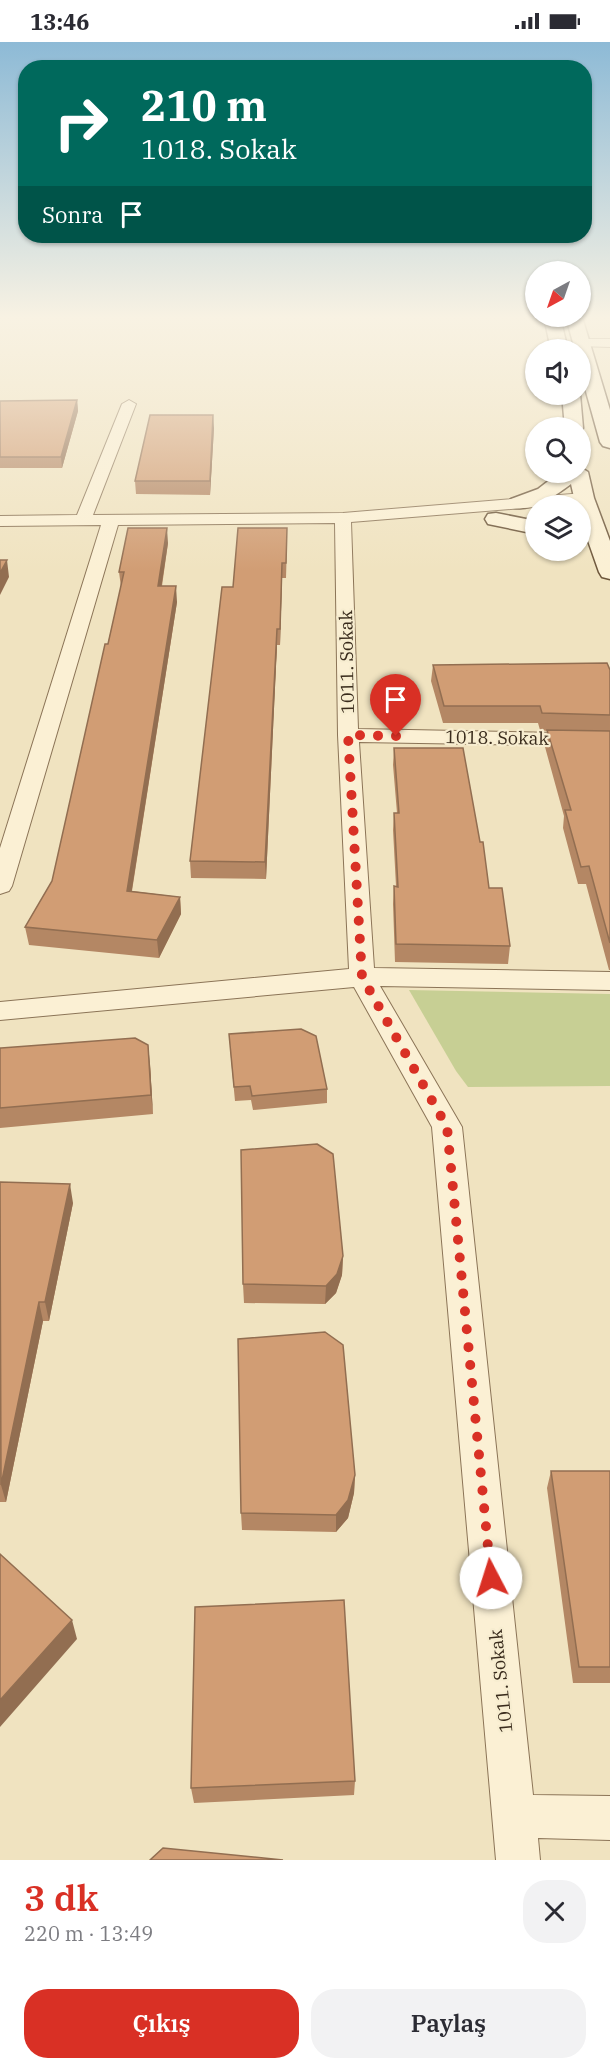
<!DOCTYPE html>
<html lang="tr">
<head>
<meta charset="utf-8">
<style>
	:root { --surface:#fff; --page:#f2f2f3; --text:#2b2b33; --muted:#7c7c81; --accent:#d93025 }
	body { margin:0; font-family:"IBM Plex Serif",serif; background:var(--page); color:var(--text); height:100vh; display:flex; flex-direction:column; font-size:22px; white-space:nowrap }
	* { box-sizing:border-box; margin:0 }
	p { font-size:20px; color:var(--muted) }
	.icon { flex:none; width:33px; height:33px; fill:none; stroke:currentColor; stroke-width:2; stroke-linecap:round; stroke-linejoin:round }
	.map { position:relative; height:1818px; overflow:hidden }
	.details { display:flex; flex-direction:column; background:var(--surface); flex:1 }
	.details>* { flex:none }
	.guide { position:absolute; left:18px; top:18px; width:574px; height:183px; border-radius:24px; box-shadow:0 2px 4px #0004; background:#00695c; color:#fff; overflow:hidden }
	.needle { width:39px; rotate:220deg }
	.controls { position:absolute; left:525px; top:219px; display:grid; gap:12px }
	.controls a { display:grid; place-items:center; width:66px; height:66px; border-radius:50%; background:var(--surface); box-shadow:0 2px 4px #0004; font-size:30px }
	.pin { position:absolute; display:grid; place-items:center; width:51px; height:51px; color:#fff; margin:-62px -26px; border-radius:50% 50% 50% 0; rotate:-45deg; box-shadow:0 0 6px #0007 }
	.pin .icon { rotate:45deg }
	.me { position:absolute; width:66px; margin:-33px; rotate:355deg; stroke-linejoin:round; filter:drop-shadow(0 0 4px #0008) }
	.turn { display:flex; align-items:center; gap:21px; height:126px; padding:0 24px; font-size:27px }
	.turn .icon { width:78px; height:78px; stroke-width:2.5 }
	.turn b { display:block; font-size:42px; line-height:51px }
	.then { display:flex; align-items:center; height:57px; padding:0 24px; background:#0003; gap:12px; font-size:22px }
	.round { display:grid; place-items:center; flex:none; width:63px; height:63px; border-radius:24px; background:var(--page) }
	.overview { display:flex; align-items:center; justify-content:space-between; height:102px; padding:0 24px }
	h1 { font-size:36px; font-weight:600; line-height:45px; color:var(--accent) }
	.action { display:flex; gap:12px; margin-top:auto; padding:12px 24px }
	.action a { flex:1; height:69px; border-radius:24px; background:var(--accent); color:#fff; font-size:24px; font-weight:600; line-height:69px; text-align:center }
	.action a+a { background:var(--page); color:var(--text) }
	.status { display:flex; justify-content:space-between; align-items:center; height:42px; padding:0 30px; background:var(--surface); direction:ltr }
	.status svg { height:16px; fill:currentColor }
	.map>svg:first-child { display:block }
	.green { fill:#c7cf94 }
	.lines { fill:none; stroke-linecap:round; stroke-linejoin:round }
	.minor-casing { stroke:#8b7457; stroke-width:2 }
	.secondary-casing { stroke:#6c553a; stroke-width:3 }
	.minor { fill:#fbf0d4; fill-rule:evenodd }
	.secondary { fill:#fbf0d4; fill-rule:evenodd }
	.wall { fill:#b48764 }
	.shaded-wall { fill:#926e51 }
	.building { fill:#d19d74; stroke:#926e51; stroke-width:1.5 }
	.route { stroke:#d93025; stroke-width:10; stroke-dasharray:0 18 }
	.labels { text-anchor:middle; stroke-width:4.5; stroke-linejoin:round; paint-order:stroke }
	.street-label { font-size:18px; fill:#392b1c; stroke:#f7edd0 }
</style>
</head>
<body>
<div class="status"><b>13:46</b><svg viewBox="0 0 49 12"><path d="M0 12V9h3v3zM5 12V6h3v6zM10 12V3h3v9zM15 12V0h3v12zM26 1h20v11H26zM47 4h2v5h-2z"/></svg></div>
<div class="map">
<svg width="610" height="1818" viewBox="0 0 610 1818">
	<rect width="100%" height="100%" fill="#f0e3c0"/>
	<path class="green" d="M 409,948 L 610,952 L 610,1044 L 468,1045 L 456,1029 Z"/>
	<g class="lines">
		<defs>
			<path id="minor" d="M 583,297 L 610,297 L 610,305 L 578,304 L 577,301 Z
				M 129,358 L 136,362 L 93,473 L 343,471 L 584,451 L 592,456 L 584,461 L 351,480 L 358,687 L 610,692 L 610,704 L 359,700 L 374,926 L 610,930 L 610,948 L 380,944 L 462,1085 L 533,1753 L 610,1754 L 610,1798 L 538,1796 L 540,1818 L 496,1818 L 432,1085 L 354,945 L 0,978 L 0,960 L 349,927 L 338,693 L 335,481 L 118,483 L 12,844 L 9,849 L 0,852 L 0,806 L 101,483 L 0,484 L 0,474 L 77,473 L 122,362 Z"/>
			<path id="secondary" d="M 544,275 L 560,275 L 568,308 L 551,308 Z
				M 566,275 L 582,275 L 610,368 L 610,406 L 603,404 L 600,400 L 580,328 L 580,308 L 575,308 Z
				M 562,352 L 580,352 L 583,386 L 581,390 L 580,386 L 565,386 Z
				M 580,425 L 588,430 L 594,456 L 610,499 L 610,537 L 602,535 L 599,530 L 580,476 L 580,464 L 576,464 L 571,442 C 555,454 531,471 511,465 L 508,461 L 511,457 L 538,447 L 560,430 L 580,430 Z
				M 496,471 L 536,479 L 536,492 L 488,482 L 485,477 L 488,472 Z"/>
		</defs>
		<use href="#minor" class="minor-casing"/>
		<use href="#secondary" class="secondary-casing"/>
		<use href="#minor" class="minor"/>
		<use href="#secondary" class="secondary"/>
	</g>
	<path class="wall" d="M 77,358 L 78,369 L 62,426 L 0,426 L 0,359 Z
		M 214,386 L 210,453 L 136,452 L 135,439 Z
		M 168,501 L 162,544 L 177,560 L 132,849 L 180,855 L 181,872 L 159,916 L 29,903 L 25,885 L 52,839 L 121,545 L 119,530 Z
		M 287,501 L 286,536 L 282,536 L 280,603 L 277,603 L 266,837 L 191,836 L 190,819 L 233,545 Z
		M 433,623 L 610,628 L 610,928 L 609,928 L 586,842 L 578,842 L 563,786 L 564,774 L 545,705 L 547,689 L 540,688 L 538,681 L 443,681 L 431,639 Z
		M 394,706 L 489,846 L 510,904 L 508,922 L 395,920 L 393,862 L 394,844 L 396,844 L 393,788 L 394,771 L 397,771 L 393,723 Z
		M 0,1006 L 150,1022 L 153,1072 L 0,1086 Z
		M 230,1006 L 327,1047 L 327,1061 L 253,1068 L 251,1058 L 235,1059 Z
		M 0,1140 L 73,1161 L 49,1279 L 43,1279 L 6,1460 L 0,1460 Z
		M 343,1214 L 342,1233 L 336,1251 L 325,1262 L 244,1261 L 243,1242 Z
		M 551,1429 L 610,1429 L 610,1641 L 573,1641 L 547,1446 Z
		M 355,1433 L 354,1451 L 348,1476 L 336,1490 L 242,1488 L 241,1471 Z
		M 355,1739 L 354,1753 L 194,1761 L 191,1746 Z"/>
	<path class="shaded-wall" d="M 77,358 L 78,369 L 62,426 L 61,415 Z
		M 213,373 L 214,386 L 210,453 L 210,439 Z
		M 167,486 L 168,501 L 159,560 L 158,544 Z
		M 7,518 L 9,535 L 0,553 L 0,531 Z
		M 282,521 L 282,536 L 280,603 L 280,587 Z
		M 176,544 L 177,560 L 129,866 L 127,849 Z
		M 277,587 L 277,603 L 266,837 L 265,820 Z
		M 180,855 L 181,872 L 159,916 L 157,898 Z
		M 148,1003 L 150,1022 L 153,1072 L 151,1053 Z
		M 70,1142 L 73,1161 L 49,1279 L 45,1260 Z
		M 343,1214 L 342,1233 L 336,1251 L 325,1262 L 326,1244 Z
		M 39,1260 L 43,1279 L 6,1460 L 1,1443 Z
		M 355,1433 L 354,1451 L 348,1476 L 336,1490 L 336,1473 Z
		M 72,1578 L 77,1597 L 0,1685 L 0,1658 Z"/>
	<path class="building" d="M 77,358 L 61,415 L 0,415 L 0,359 Z
		M 150,373 L 213,373 L 210,439 L 135,439 Z
		M 128,486 L 167,486 L 158,544 L 176,544 L 127,849 L 180,855 L 157,898 L 25,885 L 52,839 L 105,602 L 108,602 L 124,530 L 119,530 Z
		M 238,486 L 287,486 L 286,521 L 282,521 L 280,587 L 277,587 L 265,820 L 190,819 L 222,545 L 233,545 Z
		M 0,518 L 7,518 L 0,531 Z
		M 607,621 L 610,628 L 610,673 L 542,671 L 540,664 L 444,664 L 433,623 Z
		M 547,688 L 610,689 L 610,901 L 589,824 L 581,825 L 565,768 L 571,768 Z
		M 394,706 L 463,706 L 480,800 L 483,800 L 489,846 L 502,846 L 510,904 L 396,902 L 394,844 L 398,845 L 394,771 L 399,771 Z
		M 301,987 L 316,994 L 327,1047 L 252,1054 L 250,1044 L 234,1045 L 229,992 Z
		M 135,996 L 148,1003 L 151,1053 L 0,1066 L 0,1006 L 1,1006 Z
		M 317,1102 L 333,1112 L 343,1214 L 337,1232 L 326,1244 L 243,1242 L 241,1108 Z
		M 0,1140 L 70,1142 L 45,1260 L 39,1260 L 1,1443 Z
		M 325,1290 L 343,1303 L 355,1433 L 348,1458 L 336,1473 L 241,1471 L 238,1297 Z
		M 551,1429 L 610,1429 L 610,1625 L 579,1625 Z
		M 0,1512 L 72,1578 L 0,1658 Z
		M 344,1558 L 355,1739 L 191,1746 L 195,1565 Z
		M 163,1806 L 283,1818 L 150,1818 Z"/>
	<linearGradient id="sky" x2="0" y2="1"><stop stop-color="#8dbad6"/><stop offset="0.52" stop-color="#f8f2e3"/><stop offset="1" stop-color="#f8f2e3" stop-opacity="0"/></linearGradient>
	<rect width="610" height="529" fill="url(#sky)"/>
	<g class="lines">
		<path class="route" d="M 396,694 L 348,693 L 362,935 L 447,1085 L 491,1536"/>
	</g>
	<g class="labels">
		<g class="street-label">
			<text transform="translate(347 620) rotate(-91)" y="6">1011. Sokak</text>
			<text transform="translate(497 696) rotate(1)" y="6">1018. Sokak</text>
			<text transform="translate(501 1639) rotate(-96)" y="6">1011. Sokak</text>
		</g>
	</g>
</svg>
<div class="controls">
<a><svg class="needle" viewBox="-14 -14 28 28"><path d="M0-13l5 13h-10z" fill="#e53935"/><path d="M0 13l5-13h-10z" fill="#7c7c81"/></svg></a>
<a><svg class="icon" aria-label="sound" viewBox="0 0 24 24"><path d="M4 9h4l5-4v14l-5-4H4zM17 9q2 3 0 6"/></svg></a>
<a><svg class="icon" aria-label="search" viewBox="0 0 24 24"><circle cx="10" cy="10" r="6"/><path d="M15 15l6 6"/></svg></a>
<a><svg class="icon" aria-label="layers" viewBox="0 0 24 24"><path d="M12 4l9 5-9 5-9-5zM3 14l9 5 9-5"/></svg></a>
</div>
<div class="pin" style="left:396px;top:694px;background:#d93025"><svg class="icon" aria-label="arrive" viewBox="0 0 24 24"><path d="M6 21V4h12l-3 4 3 4H6"/></svg></div>
<svg class="me" style="left:491px;top:1536px" viewBox="-20 -20 40 40"><circle r="19" fill="#fff"/><path d="M0-13L10 11 0 6-10 11z" fill="#d93025"/></svg>
<div class="guide">
<div class="turn"><svg class="icon" aria-label="right" viewBox="0 0 24 24"><path d="M7 20v-9h11M14 6l5 5-5 5"/></svg><div><b>210 m</b>1018. Sokak</div></div>
<div class="then">Sonra<svg class="icon" aria-label="arrive" viewBox="0 0 24 24"><path d="M6 21V4h12l-3 4 3 4H6"/></svg></div>
</div>
</div>
<section class="details">
<div class="overview"><div><h1>3 dk</h1><p>220 m · 13:49</p></div><a class="round"><svg class="icon" aria-label="close" viewBox="0 0 24 24"><path d="M6 6l12 12M18 6L6 18"/></svg></a></div>
<div class="action"><a>Çıkış</a><a>Paylaş</a></div>
</section>
</body>
</html>
